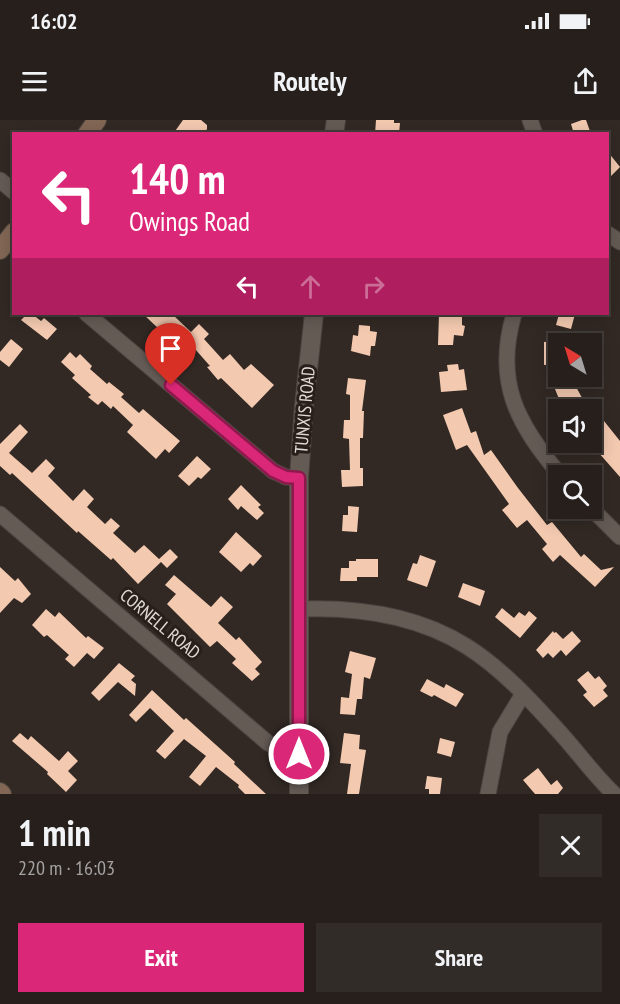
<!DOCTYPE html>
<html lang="en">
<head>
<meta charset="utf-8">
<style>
	:root { --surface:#261f1b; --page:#322c28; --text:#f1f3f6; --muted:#a4a2a3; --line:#423d3a; --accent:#db2777 }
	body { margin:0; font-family:"PT Sans Narrow",sans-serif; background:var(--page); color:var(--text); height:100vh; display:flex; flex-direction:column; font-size:22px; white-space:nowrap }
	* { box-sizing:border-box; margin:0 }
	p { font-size:20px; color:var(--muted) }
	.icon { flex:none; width:33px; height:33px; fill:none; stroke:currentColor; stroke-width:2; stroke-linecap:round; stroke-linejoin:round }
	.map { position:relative; height:674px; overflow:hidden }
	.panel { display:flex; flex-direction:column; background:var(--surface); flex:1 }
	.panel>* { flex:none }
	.banner { position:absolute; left:12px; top:12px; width:597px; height:183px; border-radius:0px; box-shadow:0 3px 15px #0003,0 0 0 2px var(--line); background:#db2777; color:#fff; overflow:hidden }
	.needle { width:39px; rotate:322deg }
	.buttons { position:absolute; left:548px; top:213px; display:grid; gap:12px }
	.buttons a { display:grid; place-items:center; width:54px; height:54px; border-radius:0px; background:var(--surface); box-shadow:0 3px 15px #0003,0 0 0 2px var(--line); font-size:30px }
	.pin { position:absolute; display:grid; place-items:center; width:51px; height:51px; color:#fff; margin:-62px -26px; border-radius:50% 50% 50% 0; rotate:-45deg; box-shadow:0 0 6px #0007 }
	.pin .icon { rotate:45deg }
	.me { position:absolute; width:66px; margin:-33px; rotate:0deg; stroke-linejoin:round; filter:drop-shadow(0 0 4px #0008) }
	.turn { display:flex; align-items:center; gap:21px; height:126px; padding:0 18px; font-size:27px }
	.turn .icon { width:78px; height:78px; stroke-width:2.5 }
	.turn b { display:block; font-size:42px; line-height:51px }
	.lanes { display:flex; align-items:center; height:57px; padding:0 18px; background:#0003; justify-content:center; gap:30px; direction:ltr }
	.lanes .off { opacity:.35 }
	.round { display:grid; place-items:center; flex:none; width:63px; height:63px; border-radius:0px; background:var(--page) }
	.head { display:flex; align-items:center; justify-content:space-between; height:102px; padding:0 18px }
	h1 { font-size:36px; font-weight:600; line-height:45px }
	.action { display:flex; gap:12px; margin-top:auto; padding:12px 18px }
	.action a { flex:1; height:69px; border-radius:0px; background:var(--accent); color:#fff; font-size:24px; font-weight:600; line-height:69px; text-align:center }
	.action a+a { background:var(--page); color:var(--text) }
	.status { display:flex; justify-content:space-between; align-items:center; height:42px; padding:0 30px; background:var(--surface); direction:ltr }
	.status svg { height:16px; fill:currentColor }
	header { display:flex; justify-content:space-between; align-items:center; height:78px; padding:0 18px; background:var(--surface); font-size:27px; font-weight:600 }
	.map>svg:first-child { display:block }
	.building { fill:#f3c9b0 }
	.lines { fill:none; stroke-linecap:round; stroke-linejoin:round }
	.minor-casing { stroke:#4d4641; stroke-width:17 }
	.tertiary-casing { stroke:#4d4641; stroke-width:20 }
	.secondary-casing { stroke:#4d4641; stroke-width:20 }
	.minor { stroke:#655b55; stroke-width:15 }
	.tertiary { stroke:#655b55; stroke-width:18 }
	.secondary { stroke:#836755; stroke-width:18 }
	.route-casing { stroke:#8e194d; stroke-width:15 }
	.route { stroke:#db2777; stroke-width:10 }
	.labels { text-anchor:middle; stroke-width:6; stroke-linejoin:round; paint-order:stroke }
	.street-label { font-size:18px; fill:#e0dad6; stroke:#281f1a }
</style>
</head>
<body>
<div class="status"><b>16:02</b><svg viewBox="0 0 49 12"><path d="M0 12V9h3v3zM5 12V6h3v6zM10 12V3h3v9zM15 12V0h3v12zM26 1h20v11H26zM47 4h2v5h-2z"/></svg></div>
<header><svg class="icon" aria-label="menu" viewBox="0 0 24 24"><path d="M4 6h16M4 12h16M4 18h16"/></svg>Routely<svg class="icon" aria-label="share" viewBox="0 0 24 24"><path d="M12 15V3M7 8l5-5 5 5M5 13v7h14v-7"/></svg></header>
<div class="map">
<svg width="620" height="674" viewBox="0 0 620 674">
	<rect width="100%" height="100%" fill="#322924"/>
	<path class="building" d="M 183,0 L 201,0 L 207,5 L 207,9 L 203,14 L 173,14 Z
		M 376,0 L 394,0 L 394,3 L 400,3 L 399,14 L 375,14 Z
		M 582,0 L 586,0 L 591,14 L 574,14 L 571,4 Z
		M 608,32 L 620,47 L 608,59 Z
		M 27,194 L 32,194 L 41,201 L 44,198 L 57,209 L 47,220 L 21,200 Z
		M 143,194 L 174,194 L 173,195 L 191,212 L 199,204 L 209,214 L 204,219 L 223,240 L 230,234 L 244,250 L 251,244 L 274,265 L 252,288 L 221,258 L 218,260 L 207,247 L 210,246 L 195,229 L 189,235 L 177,223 L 180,219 L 164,204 L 159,209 Z
		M 439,194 L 462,196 L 462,205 L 465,206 L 463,216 L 454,215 L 453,225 L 438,225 Z
		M 559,194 L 575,194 L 571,209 L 556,205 Z
		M 359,205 L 370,206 L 370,211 L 377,212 L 375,226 L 371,226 L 370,236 L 351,231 L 353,215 L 358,216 Z
		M 11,219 L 23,229 L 9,247 L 0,240 L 0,232 Z
		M 558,221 L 558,244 L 544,245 L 544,222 Z
		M 70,232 L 76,238 L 80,234 L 92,246 L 90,249 L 107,264 L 109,262 L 124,274 L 121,277 L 139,293 L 143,289 L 180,321 L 169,333 L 165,329 L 156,339 L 127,312 L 133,305 L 113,286 L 111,289 L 102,281 L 98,285 L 88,277 L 91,275 L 72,258 L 75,255 L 61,242 Z
		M 458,244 L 459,250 L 464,249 L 467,270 L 441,272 L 439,252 L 448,251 L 447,245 Z
		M 348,258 L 366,260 L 362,291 L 364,291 L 363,318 L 360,318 L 360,348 L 363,348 L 363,366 L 342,367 L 341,350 L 350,350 L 349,319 L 343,318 L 344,300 L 350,300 L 350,275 L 346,274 Z
		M 566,263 L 569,268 L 575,265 L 586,285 L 578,290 L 557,290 L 553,282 L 559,279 L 555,269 Z
		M 462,288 L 471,313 L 476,311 L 484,335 L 491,330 L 518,368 L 547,405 L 552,402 L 581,437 L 584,434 L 601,450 L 614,447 L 595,467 L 560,435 L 553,442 L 542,429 L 547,424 L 527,400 L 517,408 L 502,390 L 509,384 L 467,325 L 456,330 L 443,295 Z
		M 591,296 L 598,306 L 604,301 L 620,321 L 620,357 L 591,324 Z
		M 20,304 L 28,312 L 9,333 L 32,353 L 46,339 L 55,348 L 48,356 L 73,381 L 84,369 L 94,379 L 87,387 L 105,404 L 111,398 L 120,406 L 113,413 L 135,433 L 144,425 L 159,439 L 170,429 L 178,437 L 167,448 L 161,442 L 138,464 L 113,438 L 111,440 L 78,411 L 77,413 L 12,353 L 10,355 L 0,346 L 0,324 Z
		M 197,336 L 211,349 L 201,359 L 198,357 L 189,366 L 178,356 Z
		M 241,365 L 261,385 L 258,387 L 264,393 L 257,400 L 241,386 L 238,390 L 228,379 Z
		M 348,386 L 359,387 L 357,412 L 342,411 L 343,395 L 348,395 Z
		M 236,412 L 262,436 L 253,446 L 250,443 L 241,452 L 219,432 Z
		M 420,435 L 436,441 L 427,467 L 407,460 L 413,443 L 417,444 Z
		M 356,439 L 378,439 L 378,457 L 357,457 L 357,461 L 340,461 L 341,448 L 349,448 L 349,441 L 356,441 Z
		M 0,447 L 15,461 L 18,458 L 31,474 L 22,483 L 14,478 L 0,493 Z
		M 174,455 L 211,487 L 221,476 L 233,487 L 218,503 L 236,520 L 239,517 L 262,542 L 255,549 L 260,554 L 252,561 L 232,543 L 236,539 L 217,521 L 210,527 L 167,484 L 176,474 L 165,465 Z
		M 463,463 L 485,471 L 480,486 L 458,477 Z
		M 502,488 L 514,498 L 519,492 L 525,496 L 529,491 L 537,498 L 520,518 L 495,497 Z
		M 46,489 L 55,497 L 59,492 L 86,518 L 88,516 L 104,528 L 94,539 L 87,533 L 74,547 L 65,539 L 69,535 L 47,515 L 44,517 L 32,505 Z
		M 553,511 L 554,513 L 556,512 L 563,519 L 572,511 L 581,521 L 566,536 L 561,530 L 553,538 L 548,533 L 543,538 L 536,530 Z
		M 350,531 L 376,538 L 370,559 L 364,557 L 362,579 L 357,579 L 355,595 L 340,594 L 341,577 L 349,578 L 352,554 L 345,552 Z
		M 119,543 L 135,556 L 131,560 L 136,564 L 135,576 L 118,562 L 99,581 L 91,573 Z
		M 588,551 L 595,559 L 599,556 L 607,566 L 603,570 L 608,576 L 594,587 L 583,575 L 587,572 L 577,560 Z
		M 427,559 L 444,568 L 446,564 L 464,574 L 456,587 L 434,575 L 432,577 L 420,571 Z
		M 152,570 L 184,600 L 186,598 L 235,642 L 234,644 L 266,674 L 245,674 L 238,667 L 239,665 L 216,647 L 200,666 L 189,657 L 206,636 L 184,619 L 165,639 L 156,631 L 174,611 L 150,588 L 136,602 L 129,595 Z
		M 20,613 L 28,620 L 31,616 L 59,641 L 68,631 L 78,641 L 68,651 L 77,660 L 66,672 L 47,654 L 48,652 L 12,621 Z
		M 344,613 L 360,615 L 359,629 L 366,630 L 359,674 L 347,674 L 351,644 L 340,643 Z
		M 440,618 L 455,622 L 451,637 L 437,633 Z
		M 538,648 L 551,665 L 557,660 L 563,668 L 558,674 L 535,674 L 523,660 Z
		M 427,656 L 442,658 L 440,674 L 429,674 L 429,669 L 425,669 Z"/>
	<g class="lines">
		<defs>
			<path id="minor" d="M 530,0 L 535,14
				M 0,60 L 14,72
				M 608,114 L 620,122
				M 87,194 L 273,351 L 286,357 L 299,358
				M 514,194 C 494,262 517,304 561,356
				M 591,388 L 620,417
				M 0,394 L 268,623 L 286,632 L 299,634
				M 299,489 C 356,487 417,495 466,526 C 503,549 534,584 563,616 C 580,635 595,656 614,674
				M 488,674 L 500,612 L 523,574"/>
			<path id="tertiary" d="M 334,14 L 336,0
				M 299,674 L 299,358 L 304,286 L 314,194"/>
			<path id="secondary" d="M 87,14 L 97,0
				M 0,130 L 14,112
				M 0,672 L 2,674"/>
		</defs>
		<use href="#minor" class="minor-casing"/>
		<use href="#tertiary" class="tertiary-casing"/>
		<use href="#secondary" class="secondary-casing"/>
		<use href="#minor" class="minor"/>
		<use href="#tertiary" class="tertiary"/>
		<use href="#secondary" class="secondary"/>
	</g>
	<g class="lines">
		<defs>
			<path id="route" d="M 171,265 L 273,351 L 286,357 L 299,358 L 299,634"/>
		</defs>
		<use href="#route" class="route-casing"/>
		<use href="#route" class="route"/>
	</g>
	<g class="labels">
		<g class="street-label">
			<text transform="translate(305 290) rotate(-85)" y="6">TUNXIS ROAD</text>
			<text transform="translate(160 504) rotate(40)" y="6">CORNELL ROAD</text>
		</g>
	</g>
</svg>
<div class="buttons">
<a><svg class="needle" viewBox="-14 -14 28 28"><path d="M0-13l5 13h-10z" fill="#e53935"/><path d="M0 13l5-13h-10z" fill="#a4a2a3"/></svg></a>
<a><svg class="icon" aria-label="sound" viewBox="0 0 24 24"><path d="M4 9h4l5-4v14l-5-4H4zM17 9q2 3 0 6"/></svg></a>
<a><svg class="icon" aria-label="search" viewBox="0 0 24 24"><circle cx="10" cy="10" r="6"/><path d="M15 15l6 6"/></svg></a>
</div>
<div class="pin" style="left:171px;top:265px;background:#d93025"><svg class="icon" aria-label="arrive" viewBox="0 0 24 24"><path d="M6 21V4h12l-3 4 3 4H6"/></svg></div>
<svg class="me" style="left:299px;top:634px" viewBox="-20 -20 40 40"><circle r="17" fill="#db2777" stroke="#fff" stroke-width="3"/><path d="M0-11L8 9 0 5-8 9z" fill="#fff"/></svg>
<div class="banner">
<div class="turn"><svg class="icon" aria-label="left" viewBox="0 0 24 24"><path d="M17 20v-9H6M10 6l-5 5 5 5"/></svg><div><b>140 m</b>Owings Road</div></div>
<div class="lanes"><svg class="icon" aria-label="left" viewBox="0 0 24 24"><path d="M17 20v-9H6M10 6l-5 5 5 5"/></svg><svg class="icon off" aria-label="ahead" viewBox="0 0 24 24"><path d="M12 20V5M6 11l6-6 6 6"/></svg><svg class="icon off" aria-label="right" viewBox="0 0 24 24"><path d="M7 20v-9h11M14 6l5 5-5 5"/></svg></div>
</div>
</div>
<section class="panel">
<div class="head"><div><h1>1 min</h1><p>220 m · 16:03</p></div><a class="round"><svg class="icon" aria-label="close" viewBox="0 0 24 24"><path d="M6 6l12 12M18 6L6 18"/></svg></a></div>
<div class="action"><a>Exit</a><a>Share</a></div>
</section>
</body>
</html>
